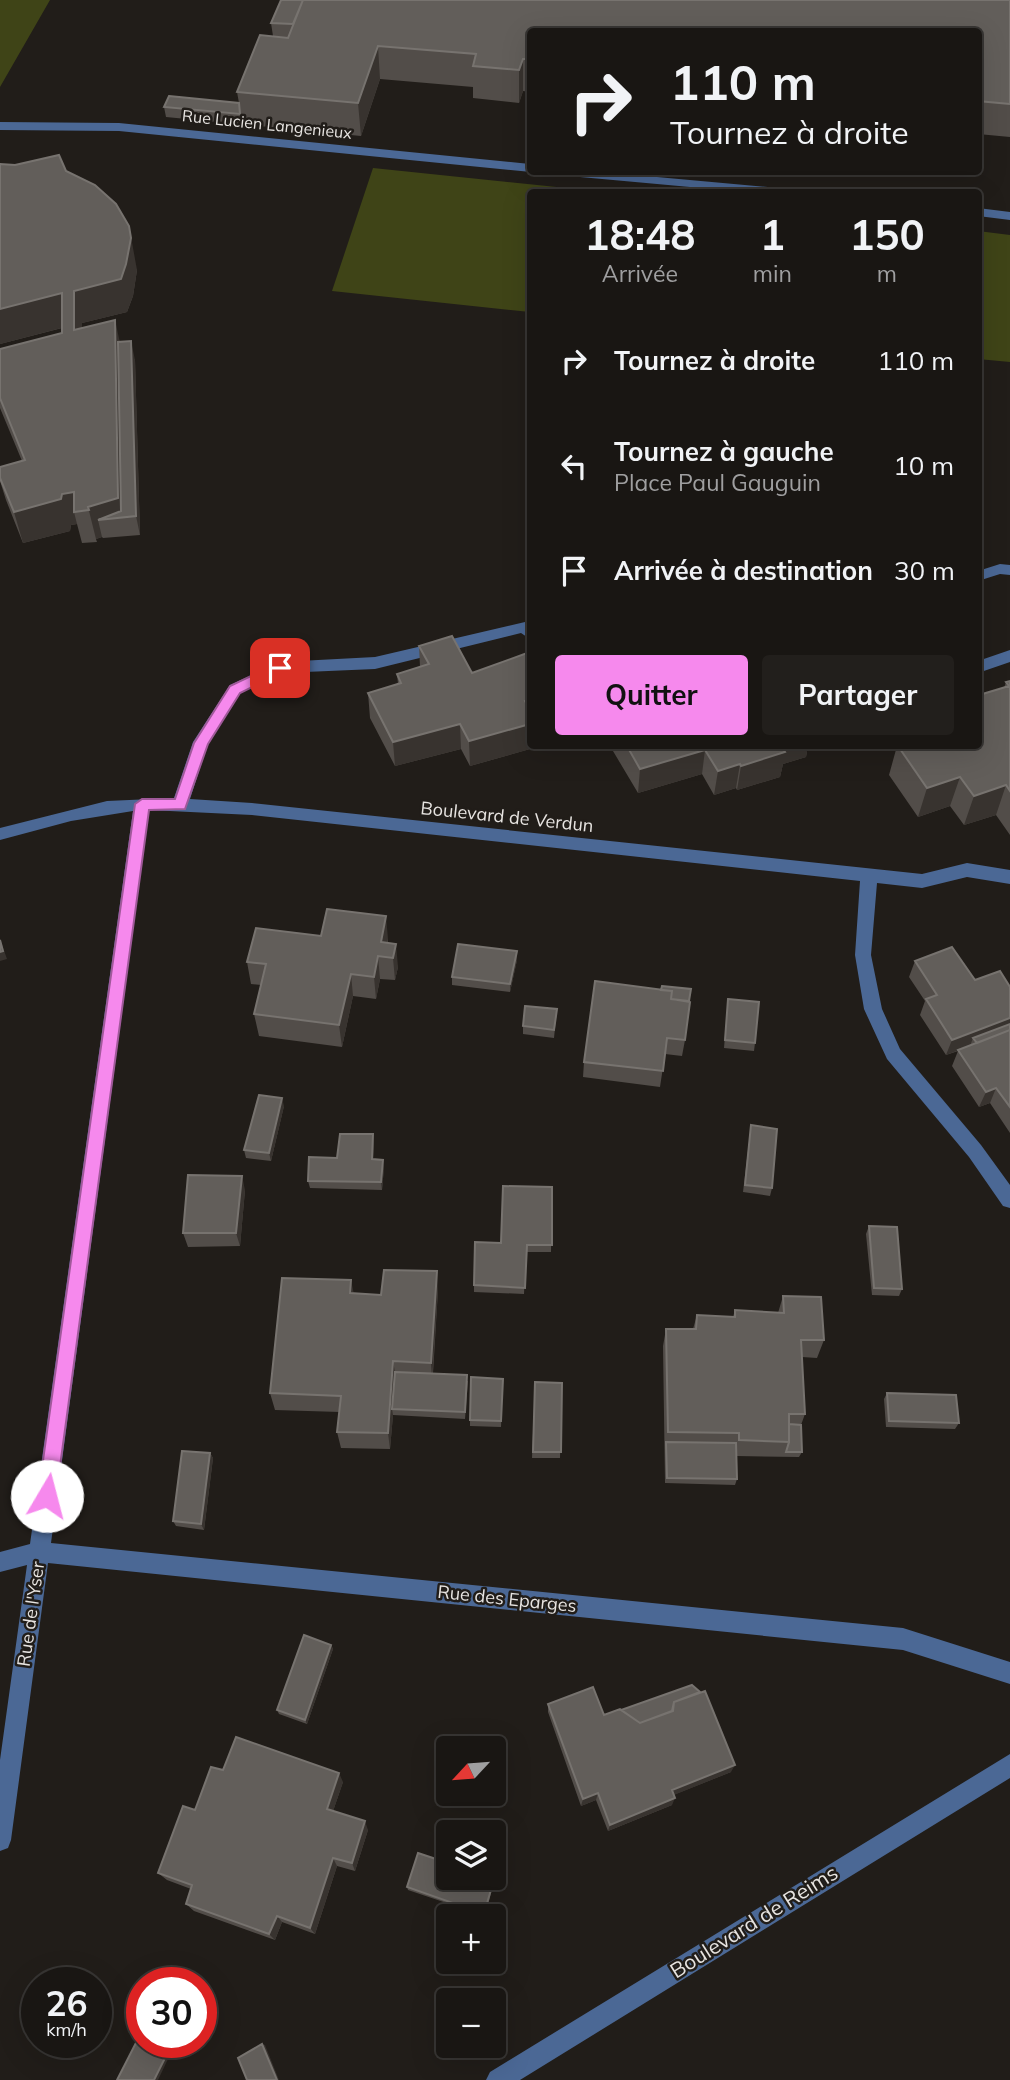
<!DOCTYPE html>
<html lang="fr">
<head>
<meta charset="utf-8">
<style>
	:root { --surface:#191613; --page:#221f1c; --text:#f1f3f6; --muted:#9f9fa0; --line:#373533; --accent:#f689ed }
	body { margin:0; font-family:Mulish,sans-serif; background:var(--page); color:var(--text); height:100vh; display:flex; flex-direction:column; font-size:26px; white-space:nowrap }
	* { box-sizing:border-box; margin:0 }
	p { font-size:23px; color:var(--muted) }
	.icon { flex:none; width:38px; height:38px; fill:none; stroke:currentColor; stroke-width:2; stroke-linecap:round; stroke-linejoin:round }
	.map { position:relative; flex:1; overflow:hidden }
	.drawer { position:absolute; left:527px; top:189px; width:455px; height:560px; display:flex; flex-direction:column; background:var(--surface); border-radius:7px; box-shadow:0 7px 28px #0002,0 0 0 2px var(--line) }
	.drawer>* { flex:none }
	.top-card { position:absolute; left:527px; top:28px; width:455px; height:147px; border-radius:7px; box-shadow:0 7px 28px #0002,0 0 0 2px var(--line); background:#191613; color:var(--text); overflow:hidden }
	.needle { width:46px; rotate:244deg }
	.tools { position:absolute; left:436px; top:1736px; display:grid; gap:14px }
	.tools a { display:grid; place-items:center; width:70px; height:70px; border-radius:7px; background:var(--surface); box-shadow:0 7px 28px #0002,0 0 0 2px var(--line); font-size:35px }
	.speed { position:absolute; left:21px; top:1967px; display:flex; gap:14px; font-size:35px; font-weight:700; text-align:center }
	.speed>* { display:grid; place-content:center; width:91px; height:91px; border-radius:50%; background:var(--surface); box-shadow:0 7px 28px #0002,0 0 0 2px var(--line); line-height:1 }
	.speed small { font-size:18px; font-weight:400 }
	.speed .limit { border:10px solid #d22; background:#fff; color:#111 }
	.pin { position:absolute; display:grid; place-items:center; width:60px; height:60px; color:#fff; margin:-30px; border-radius:14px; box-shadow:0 4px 10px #0006 }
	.me { position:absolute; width:77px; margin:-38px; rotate:8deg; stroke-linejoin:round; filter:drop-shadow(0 0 5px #0008) }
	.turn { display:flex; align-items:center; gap:24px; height:147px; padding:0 28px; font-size:32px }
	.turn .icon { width:91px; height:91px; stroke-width:2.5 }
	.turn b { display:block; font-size:49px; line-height:60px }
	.eta { display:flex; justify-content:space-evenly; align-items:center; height:119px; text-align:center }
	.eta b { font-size:42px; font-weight:700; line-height:49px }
	.cta { display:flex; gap:14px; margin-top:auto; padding:14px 28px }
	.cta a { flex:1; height:80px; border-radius:7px; background:var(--accent); color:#111; font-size:28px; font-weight:700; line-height:80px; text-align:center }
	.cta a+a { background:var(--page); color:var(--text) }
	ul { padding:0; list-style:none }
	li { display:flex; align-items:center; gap:21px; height:105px; padding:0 28px }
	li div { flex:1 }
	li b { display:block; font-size:26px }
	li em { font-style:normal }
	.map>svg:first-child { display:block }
	.green { fill:#3f4417 }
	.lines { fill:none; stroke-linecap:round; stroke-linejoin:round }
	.minor { fill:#4b6895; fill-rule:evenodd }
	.wall { fill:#524d49 }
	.shaded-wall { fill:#38332f }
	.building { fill:#625e5a; stroke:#77736f; stroke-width:2 }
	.route { fill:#f689ed; stroke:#a0599a; stroke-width:2 }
	.labels { text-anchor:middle; stroke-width:5; stroke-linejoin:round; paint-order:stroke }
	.far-street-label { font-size:16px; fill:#e7e4e1; stroke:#211d19 }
	.street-label { font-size:18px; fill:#e7e4e1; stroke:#211d19 }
	.near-street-label { font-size:21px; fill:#e7e4e1; stroke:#211d19 }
</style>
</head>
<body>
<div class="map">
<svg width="1010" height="2080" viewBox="0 0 1010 2080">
	<rect width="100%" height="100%" fill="#211d19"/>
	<path class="green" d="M 0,0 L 50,0 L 0,87 Z
		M 373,168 L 605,192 L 530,192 L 530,312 L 332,291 Z
		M 978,231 L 1010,235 L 1010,362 L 978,359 Z"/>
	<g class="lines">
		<path class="minor" d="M 0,122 L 119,123 L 530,164 L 531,172 L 119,131 L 0,130 Z
			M 563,172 L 602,172 L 779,188 L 785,192 L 745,192 L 569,176 Z
			M 978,208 L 1010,212 L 1010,220 L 978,216 Z
			M 1000,564 L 1010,565 L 1010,575 L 1000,574 L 978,581 L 978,571 Z
			M 525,622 L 530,623 L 530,639 L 521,633 L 375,669 L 282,673 L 240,693 L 208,743 L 190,799 L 252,803 L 922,874 L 967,863 L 1010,870 L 1010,884 L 967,877 L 922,888 L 877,883 L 871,955 L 882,1009 L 900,1049 L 981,1145 L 1010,1185 L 1010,1208 L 1003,1206 L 969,1157 L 887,1059 L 864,1009 L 855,955 L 860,881 L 252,815 L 149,810 L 51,1543 L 903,1628 L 1010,1662 L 1010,1684 L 903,1650 L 48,1563 L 11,1840 L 8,1848 L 0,1851 L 0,1760 L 27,1565 L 0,1572 L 0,1552 L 30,1544 L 133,811 L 71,821 L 0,840 L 0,828 L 107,801 L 174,798 L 193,742 L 230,685 L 280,662 L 375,657 Z
			M 1010,650 L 1010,662 L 978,673 L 978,661 Z
			M 1010,1754 L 1010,1778 L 520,2080 L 486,2080 L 490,2072 Z"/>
	</g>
	<path class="wall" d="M 1010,0 L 1010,137 L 978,134 L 978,32 L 530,32 L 530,92 L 523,91 L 519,103 L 473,98 L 473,87 L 380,79 L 361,136 L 166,117 L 164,107 L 239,103 L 237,92 L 273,36 L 271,23 Z
		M 0,164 L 66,171 L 137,270 L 133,296 L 127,312 L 82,323 L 82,328 L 120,341 L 135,360 L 140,535 L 103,538 L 102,537 L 96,539 L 97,542 L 82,543 L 77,524 L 71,525 L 70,531 L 23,543 L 6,500 L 0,481 L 0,467 L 22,461 L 0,408 L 0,349 L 62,333 L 62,328 L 0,344 Z
		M 419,646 L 472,673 L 537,747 L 470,766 L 461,749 L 395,766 L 370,718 L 368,693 L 398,684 L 397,674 L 420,667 Z
		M 1010,681 L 1010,835 L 996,815 L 964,825 L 950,806 L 918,817 L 889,775 L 897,746 L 978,746 L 979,695 L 1004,688 L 1006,682 Z
		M 610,746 L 808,746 L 806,757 L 783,764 L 780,777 L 737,790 L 736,788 L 714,795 L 702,774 L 638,793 Z
		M 321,936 L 388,939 L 388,943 L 398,967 L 395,980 L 380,979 L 376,999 L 353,996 L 342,1047 L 259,1036 L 254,1014 L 261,985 L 251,984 L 247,962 Z
		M 517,951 L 517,960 L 510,992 L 452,985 L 452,977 Z
		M 915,961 L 975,980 L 1010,987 L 1010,1133 L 990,1103 L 979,1107 L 952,1066 L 958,1051 L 946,1055 L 920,1015 L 925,1001 L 909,977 Z
		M 595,981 L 685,1040 L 682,1056 L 665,1054 L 660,1087 L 583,1077 L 584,1062 Z
		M 728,999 L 755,1043 L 754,1051 L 724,1048 Z
		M 557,1009 L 554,1038 L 523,1034 L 523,1026 Z
		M 284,1106 L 271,1161 L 246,1158 L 244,1150 Z
		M 751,1125 L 772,1188 L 770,1196 L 743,1192 Z
		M 374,1142 L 373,1159 L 384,1167 L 382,1190 L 310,1188 L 308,1181 L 337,1158 Z
		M 552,1187 L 551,1252 L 526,1252 L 524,1294 L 474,1292 L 474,1285 L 501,1243 Z
		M 245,1190 L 240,1246 L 188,1247 L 183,1233 Z
		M 869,1226 L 902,1289 L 899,1296 L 872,1295 L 866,1234 Z
		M 438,1290 L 433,1373 L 468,1381 L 465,1419 L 393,1415 L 390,1449 L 341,1448 L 337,1432 L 340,1412 L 275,1410 L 270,1393 L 354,1294 L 381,1295 Z
		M 783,1296 L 824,1340 L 817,1358 L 802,1357 L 805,1414 L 801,1425 L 802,1452 L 799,1457 L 736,1456 L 737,1479 L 735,1485 L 665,1483 L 663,1346 L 666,1329 L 693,1329 L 697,1315 L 733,1317 L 735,1310 L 778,1313 Z
		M 503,1379 L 501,1427 L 470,1426 L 470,1420 Z
		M 535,1382 L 562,1383 L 560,1458 L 532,1458 Z
		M 887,1393 L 959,1423 L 955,1429 L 886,1427 L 884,1399 Z
		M 210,1453 L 213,1458 L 204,1530 L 176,1526 L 173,1521 Z
		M 331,1645 L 333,1649 L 307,1724 L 279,1714 L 277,1710 Z
		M 548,1704 L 731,1772 L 673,1795 L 672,1805 L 608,1831 L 596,1800 L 581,1806 L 548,1712 Z
		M 223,1770 L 343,1782 L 333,1811 L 368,1830 L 355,1871 L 337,1866 L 315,1934 L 282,1922 L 275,1940 L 194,1911 L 186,1904 L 191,1889 L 167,1880 L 158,1873 L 195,1810 Z
		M 494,1882 L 485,1916 L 408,1890 L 407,1887 Z"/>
	<path class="shaded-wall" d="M 378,46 L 380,79 L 361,136 L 358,103 Z
		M 523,59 L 523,91 L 519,103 L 519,70 Z
		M 129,226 L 137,270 L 133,296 L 127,312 L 82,323 L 82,362 L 74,330 L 74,291 Z
		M 62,293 L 69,326 L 0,344 L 0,309 Z
		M 115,320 L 122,352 L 125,517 L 98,520 L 102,537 L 96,539 L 88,507 Z
		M 131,341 L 135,360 L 140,535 L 136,516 Z
		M 74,492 L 74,512 L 77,524 L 71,525 L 70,531 L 23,543 L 14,512 L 62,494 Z
		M 530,699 L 530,724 L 525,701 Z
		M 460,724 L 461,749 L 395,766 L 393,742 Z
		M 530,724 L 530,746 L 537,746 L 537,747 L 470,766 L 469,741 Z
		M 779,746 L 808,746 L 806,757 L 783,764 L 780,777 L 737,790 L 741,766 Z
		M 705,750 L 702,774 L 638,793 L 640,769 Z
		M 740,764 L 736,788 L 714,795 L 718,771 Z
		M 960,777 L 950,806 L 918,817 L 927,788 Z
		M 1006,785 L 996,815 L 964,825 L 974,796 Z
		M 386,916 L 388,939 L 385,957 L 381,942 Z
		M 0,939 L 7,959 L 0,961 Z
		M 396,944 L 398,967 L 395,980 L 393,958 Z
		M 517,951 L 517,960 L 510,992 L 510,984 Z
		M 378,956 L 380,979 L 376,999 L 374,977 Z
		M 351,974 L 353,996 L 342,1047 L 339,1025 Z
		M 1010,1018 L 1010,1031 L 973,1038 L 970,1046 L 946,1055 L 952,1040 Z
		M 996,1088 L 990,1103 L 979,1107 L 986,1092 Z
		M 282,1098 L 284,1106 L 271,1161 L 269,1153 Z
		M 373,1134 L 374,1142 L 373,1167 L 372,1159 Z
		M 383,1160 L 384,1167 L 382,1190 L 381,1182 Z
		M 242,1176 L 245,1190 L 240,1246 L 236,1233 Z
		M 437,1271 L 438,1290 L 432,1380 L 431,1363 Z
		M 351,1280 L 355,1299 L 350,1293 Z
		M 393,1361 L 396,1378 L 392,1409 L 393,1415 L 390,1449 L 388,1433 Z
		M 210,1453 L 213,1458 L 204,1530 L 201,1524 Z
		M 331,1645 L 333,1649 L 307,1724 L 305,1720 Z
		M 735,1765 L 731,1772 L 669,1797 L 672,1790 Z
		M 339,1773 L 343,1782 L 331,1817 L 327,1809 Z
		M 598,1793 L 596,1800 L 581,1806 L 583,1799 Z
		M 675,1798 L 672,1805 L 608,1831 L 610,1825 Z
		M 365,1821 L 368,1830 L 355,1871 L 352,1863 Z
		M 333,1858 L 337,1866 L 315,1934 L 310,1928 Z
		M 277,1916 L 282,1922 L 275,1940 L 269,1934 Z
		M 173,2042 L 176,2042 L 158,2080 L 154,2080 Z
		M 262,2044 L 265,2045 L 279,2080 L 277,2080 Z"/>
	<path class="building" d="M 281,0 L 303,0 L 293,24 L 271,23 Z
		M 303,0 L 1010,0 L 1010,104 L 978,101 L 978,32 L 530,32 L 530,59 L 523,59 L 519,70 L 473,66 L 476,54 L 378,46 L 358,103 L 237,92 L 260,35 L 288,38 Z
		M 169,96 L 239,103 L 240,114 L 164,107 Z
		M 59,155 L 66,171 L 95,185 L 116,204 L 129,226 L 131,238 L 126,264 L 121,279 L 74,291 L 74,330 L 115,320 L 118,498 L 88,507 L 89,510 L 74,512 L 74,492 L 62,494 L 61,499 L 14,512 L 0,478 L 0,467 L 25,460 L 0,398 L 0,349 L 62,333 L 62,293 L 0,309 L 0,164 L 15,165 Z
		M 131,341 L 136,516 L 98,520 L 121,511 L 118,342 Z
		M 452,636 L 472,673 L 530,652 L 530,699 L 525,701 L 530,710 L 530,724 L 469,741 L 460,724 L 393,742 L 368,693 L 401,683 L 397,674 L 429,664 L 419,646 Z
		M 1010,681 L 1010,791 L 1006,785 L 974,796 L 960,777 L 927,788 L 898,746 L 978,746 L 978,694 L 979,695 L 1009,686 L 1006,682 Z
		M 627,746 L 781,746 L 785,752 L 741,766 L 740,764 L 718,771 L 705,750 L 640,769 Z
		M 327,909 L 386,916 L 381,942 L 396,944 L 393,958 L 378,956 L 374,977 L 351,974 L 339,1025 L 254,1014 L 266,964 L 247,962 L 256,928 L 321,936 Z
		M 0,940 L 3,951 L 0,952 Z
		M 458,944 L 517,951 L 510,984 L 452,977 Z
		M 952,947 L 975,980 L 1000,971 L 1010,987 L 1010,1018 L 952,1040 L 926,999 L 937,995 L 915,961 Z
		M 595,981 L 672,991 L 671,999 L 690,1002 L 685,1040 L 667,1038 L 663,1071 L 584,1062 Z
		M 662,986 L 691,989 L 689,1001 L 671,999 L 672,991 L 661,990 Z
		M 728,999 L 759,1002 L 755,1043 L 725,1040 Z
		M 525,1006 L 557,1009 L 554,1030 L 523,1026 Z
		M 1010,1024 L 1010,1030 L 977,1043 L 973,1038 Z
		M 1010,1030 L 1010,1107 L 996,1088 L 986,1092 L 958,1050 Z
		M 259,1095 L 282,1098 L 269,1153 L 244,1150 Z
		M 751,1125 L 777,1129 L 772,1188 L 745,1185 Z
		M 340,1134 L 373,1134 L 372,1159 L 383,1160 L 381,1182 L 308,1181 L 309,1157 L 337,1158 Z
		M 188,1175 L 242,1176 L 236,1233 L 183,1233 Z
		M 503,1186 L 552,1187 L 552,1245 L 527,1245 L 525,1288 L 474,1285 L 475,1242 L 501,1243 Z
		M 869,1226 L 897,1227 L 902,1289 L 874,1288 Z
		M 384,1270 L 437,1271 L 431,1363 L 393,1361 L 388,1433 L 337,1432 L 341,1396 L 270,1393 L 282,1278 L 351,1280 L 350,1293 L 381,1295 Z
		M 783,1296 L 821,1297 L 824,1340 L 801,1340 L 805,1414 L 789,1414 L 789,1442 L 739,1440 L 739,1433 L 668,1432 L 666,1329 L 696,1329 L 697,1315 L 735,1317 L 735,1310 L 784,1313 Z
		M 395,1372 L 467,1375 L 465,1412 L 392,1409 Z
		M 471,1377 L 503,1379 L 501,1421 L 470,1420 Z
		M 535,1382 L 562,1383 L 561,1452 L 533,1452 Z
		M 887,1393 L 956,1395 L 959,1423 L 889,1421 Z
		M 789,1424 L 801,1425 L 802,1452 L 786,1452 L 789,1442 Z
		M 666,1442 L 736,1443 L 737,1479 L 667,1478 Z
		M 182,1451 L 210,1453 L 201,1524 L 173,1521 Z
		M 304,1635 L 331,1645 L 305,1720 L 277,1710 Z
		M 692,1685 L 700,1692 L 674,1702 L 672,1711 L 640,1723 L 621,1710 Z
		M 593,1687 L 604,1715 L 620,1709 L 640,1723 L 673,1711 L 674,1702 L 705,1691 L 735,1765 L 672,1790 L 675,1798 L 610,1825 L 598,1793 L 583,1799 L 548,1704 Z
		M 236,1737 L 339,1773 L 327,1809 L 365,1821 L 352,1863 L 333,1858 L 310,1928 L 277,1916 L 269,1934 L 186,1904 L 192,1885 L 158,1873 L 183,1806 L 195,1810 L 211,1767 L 223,1770 Z
		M 418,1853 L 448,1863 L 448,1878 L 489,1878 L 494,1879 L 484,1914 L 407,1887 Z
		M 142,2031 L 142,2042 L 173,2042 L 154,2080 L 117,2080 Z
		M 262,2044 L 277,2080 L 247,2080 L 238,2058 Z"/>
	<path class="route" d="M 280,662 L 285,664 L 285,671 L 240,693 L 208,744 L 185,809 L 149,810 L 56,1496 L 54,1503 L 47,1505 L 41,1503 L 38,1496 L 135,804 L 142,799 L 175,799 L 194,743 L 230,686 Z"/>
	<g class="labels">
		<g class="far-street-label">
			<text transform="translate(267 124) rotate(6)" y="6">Rue Lucien Langenieux</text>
		</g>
		<g class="street-label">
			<text transform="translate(507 817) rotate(6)" y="6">Boulevard de Verdun</text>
			<text transform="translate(507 1599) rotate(6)" y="6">Rue des Eparges</text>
			<text transform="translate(31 1614) rotate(-82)" y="6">Rue de l'Yser</text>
		</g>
		<g class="near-street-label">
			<text transform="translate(754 1922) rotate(-32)" y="7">Boulevard de Reims</text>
		</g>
	</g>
</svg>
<div class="tools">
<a><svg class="needle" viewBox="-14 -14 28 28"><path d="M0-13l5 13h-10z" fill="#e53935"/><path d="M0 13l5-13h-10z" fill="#9f9fa0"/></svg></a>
<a><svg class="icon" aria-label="layers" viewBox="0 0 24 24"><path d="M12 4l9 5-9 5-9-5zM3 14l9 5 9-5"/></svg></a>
<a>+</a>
<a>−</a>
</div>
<div class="speed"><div>26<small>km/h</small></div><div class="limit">30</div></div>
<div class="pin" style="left:280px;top:668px;background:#d93025"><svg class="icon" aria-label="arrive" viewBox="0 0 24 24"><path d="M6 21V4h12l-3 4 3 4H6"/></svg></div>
<svg class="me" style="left:47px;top:1496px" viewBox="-20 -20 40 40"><circle r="19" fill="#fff"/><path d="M0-13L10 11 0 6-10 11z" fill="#f689ed"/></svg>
<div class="top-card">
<div class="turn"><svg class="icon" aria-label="right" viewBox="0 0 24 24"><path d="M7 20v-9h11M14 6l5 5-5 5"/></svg><div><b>110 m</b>Tournez à droite</div></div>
</div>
<section class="drawer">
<div class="eta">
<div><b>18:48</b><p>Arrivée</p></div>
<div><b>1</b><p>min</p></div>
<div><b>150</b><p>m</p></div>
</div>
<ul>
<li><svg class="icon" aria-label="right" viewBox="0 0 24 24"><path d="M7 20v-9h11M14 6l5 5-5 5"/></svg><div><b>Tournez à droite</b></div><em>110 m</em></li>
<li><svg class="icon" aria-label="left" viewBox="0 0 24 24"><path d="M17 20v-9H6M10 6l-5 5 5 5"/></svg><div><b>Tournez à gauche</b><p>Place Paul Gauguin</p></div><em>10 m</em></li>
<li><svg class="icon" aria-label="arrive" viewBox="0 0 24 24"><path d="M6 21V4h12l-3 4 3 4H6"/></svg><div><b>Arrivée à destination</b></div><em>30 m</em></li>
</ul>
<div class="cta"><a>Quitter</a><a>Partager</a></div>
</section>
</div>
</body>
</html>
